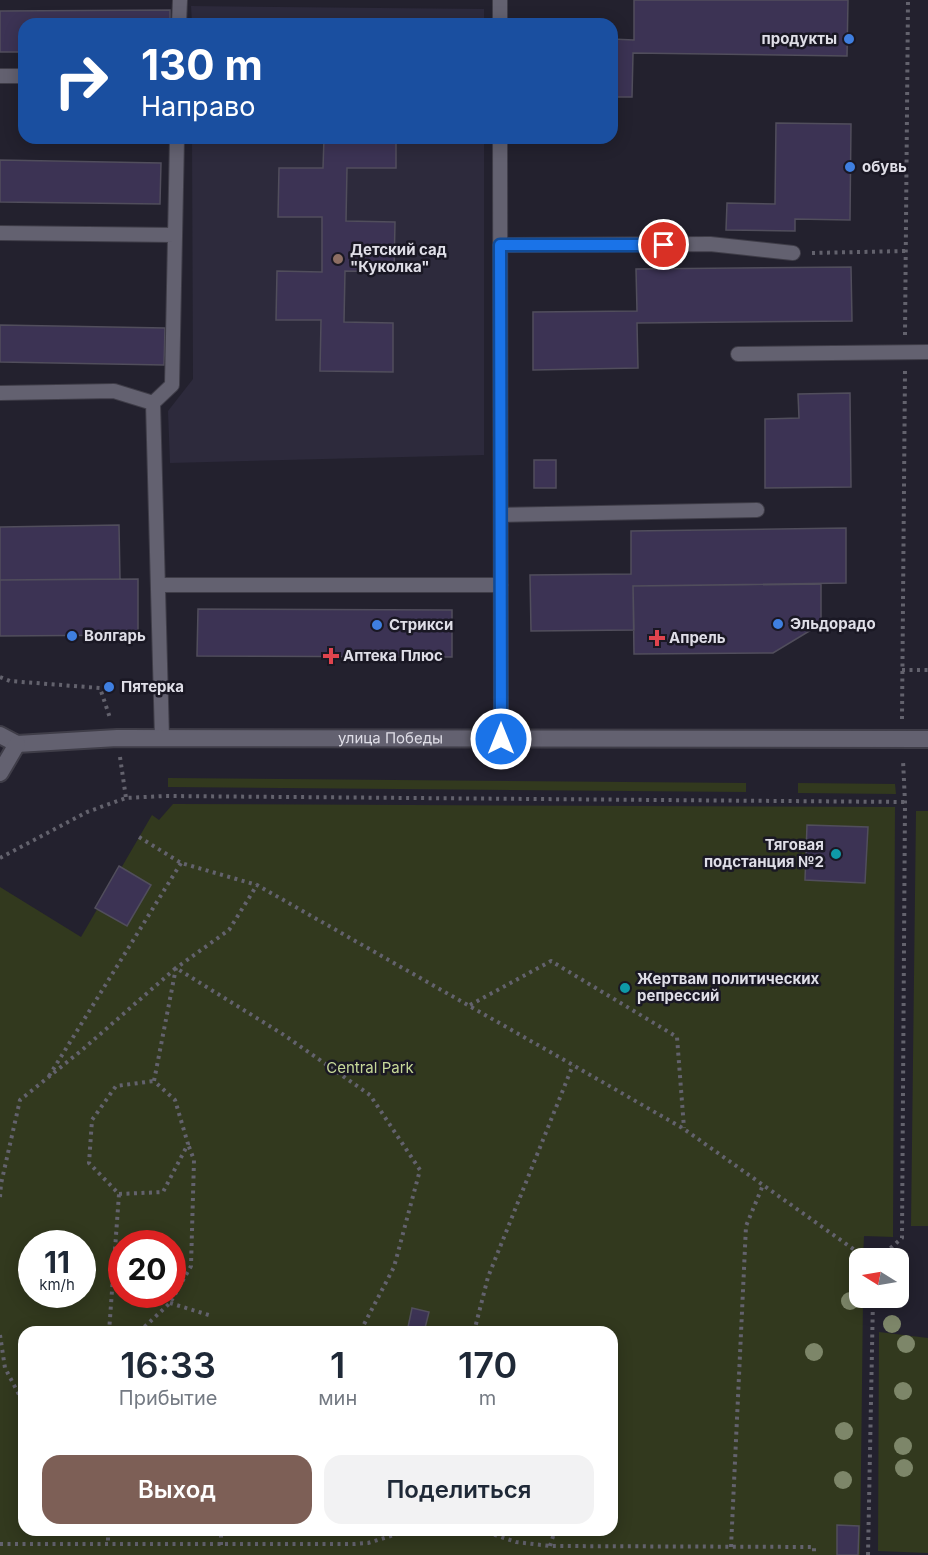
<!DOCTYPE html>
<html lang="ru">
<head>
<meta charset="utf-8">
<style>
	:root { --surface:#fff; --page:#f2f2f3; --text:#1f2937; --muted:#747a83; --accent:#7d5f56 }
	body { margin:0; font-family:Inter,sans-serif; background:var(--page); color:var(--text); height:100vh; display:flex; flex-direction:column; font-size:22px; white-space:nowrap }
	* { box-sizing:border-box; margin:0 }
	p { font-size:20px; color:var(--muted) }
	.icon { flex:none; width:33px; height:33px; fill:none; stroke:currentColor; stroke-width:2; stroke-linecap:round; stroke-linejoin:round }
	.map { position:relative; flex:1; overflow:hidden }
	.sheet { position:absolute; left:18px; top:1326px; width:600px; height:210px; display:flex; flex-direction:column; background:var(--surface); border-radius:18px; box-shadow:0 3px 15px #0003 }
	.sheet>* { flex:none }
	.hud { position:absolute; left:18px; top:18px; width:600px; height:126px; border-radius:18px; box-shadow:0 3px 15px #0003; background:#1a4fa0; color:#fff; overflow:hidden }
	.needle { width:39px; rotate:281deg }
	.fabs { position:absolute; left:849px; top:1248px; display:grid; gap:12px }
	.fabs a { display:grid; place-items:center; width:60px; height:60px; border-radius:12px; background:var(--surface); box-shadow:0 3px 15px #0003; font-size:30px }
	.speed { position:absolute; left:18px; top:1230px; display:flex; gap:12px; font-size:30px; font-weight:700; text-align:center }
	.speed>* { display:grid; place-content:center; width:78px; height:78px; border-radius:50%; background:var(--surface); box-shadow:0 3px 15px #0003; line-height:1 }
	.speed small { font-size:15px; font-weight:400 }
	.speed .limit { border:9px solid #d22; background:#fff; color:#111 }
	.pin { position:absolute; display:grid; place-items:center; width:51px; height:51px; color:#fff; margin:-26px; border:3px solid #fff; border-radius:50%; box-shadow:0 2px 6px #0007 }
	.me { position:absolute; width:66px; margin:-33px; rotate:0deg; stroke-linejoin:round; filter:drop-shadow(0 0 4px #0008) }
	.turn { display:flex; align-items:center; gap:21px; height:126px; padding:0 24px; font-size:27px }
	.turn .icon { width:78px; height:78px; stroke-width:2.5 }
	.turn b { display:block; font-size:42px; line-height:51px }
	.eta { display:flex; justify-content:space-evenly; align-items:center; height:102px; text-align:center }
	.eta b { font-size:36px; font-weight:600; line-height:42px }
	.cta { display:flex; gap:12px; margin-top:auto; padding:12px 24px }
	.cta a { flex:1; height:69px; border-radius:18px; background:var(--accent); color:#fff; font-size:24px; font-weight:600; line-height:69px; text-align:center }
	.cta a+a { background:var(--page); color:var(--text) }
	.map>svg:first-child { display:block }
	.built { fill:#2d2a3c }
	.green { fill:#32391e; fill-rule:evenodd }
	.building { fill:#3c3354; stroke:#514e5c; stroke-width:1.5 }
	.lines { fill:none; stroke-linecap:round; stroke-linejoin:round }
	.service-casing { stroke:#3f3d48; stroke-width:16 }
	.secondary-casing { stroke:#3f3d48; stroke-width:20 }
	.path { stroke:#63626d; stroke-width:4; stroke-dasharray:3 4.5; stroke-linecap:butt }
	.service { stroke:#636170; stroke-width:14 }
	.secondary { stroke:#636170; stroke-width:16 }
	.tree { fill:#7d8669 }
	.route-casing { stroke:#114b97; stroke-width:15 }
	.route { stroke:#1a73e8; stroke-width:10 }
	.shop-dot { fill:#3f7fe0; stroke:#1a1824; stroke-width:2 }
	.education-dot { fill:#8d6e63; stroke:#1a1824; stroke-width:2 }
	.health-dot { fill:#e0444e; stroke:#1a1824; stroke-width:2 }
	.culture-dot { fill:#0f9aa8; stroke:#1a1824; stroke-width:2 }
	.labels { text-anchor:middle; stroke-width:5; stroke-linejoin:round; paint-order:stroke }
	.poi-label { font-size:15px; font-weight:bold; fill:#dfdee7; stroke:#1a1824; text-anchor:start }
	.street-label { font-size:15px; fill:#dfdee7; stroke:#1a1824 }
	.park-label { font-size:15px; fill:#c7d999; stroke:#1a1824 }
</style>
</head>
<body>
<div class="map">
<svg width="928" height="1555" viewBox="0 0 928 1555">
	<rect width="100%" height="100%" fill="#23212e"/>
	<path class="built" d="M 191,6 L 484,9 L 484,24 L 192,24 Z
		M 192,138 L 484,138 L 484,455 L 170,463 L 168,411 L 193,379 Z"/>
	<path class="green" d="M 168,778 L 746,783 L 746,792 L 168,787 Z
		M 798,783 L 895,784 L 896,794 L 798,793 Z
		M 173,804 L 895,807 L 893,1237 L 864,1236 L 863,1258 L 860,1258 L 860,1298 L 863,1298 L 860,1555 L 0,1555 L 0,887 L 81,937 L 152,815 L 159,820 ZM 32,1244 L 82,1244 L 82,1294 L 32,1294 ZM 122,1244 L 172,1244 L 172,1294 L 122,1294 ZM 24,1332 L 612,1332 L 612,1530 L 24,1530 Z
		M 916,811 L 928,811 L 928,1226 L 911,1226 Z
		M 879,1332 L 928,1338 L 928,1553 L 878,1551 Z"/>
	<path class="building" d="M 634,0 L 848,0 L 847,56 L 633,53 L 632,97 L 612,97 L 612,39 L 634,40 Z
		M 170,10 L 170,24 L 24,24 L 24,52 L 0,52 L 0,11 Z
		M 776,123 L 851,124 L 850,220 L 795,219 L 795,231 L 726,230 L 727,203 L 775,204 Z
		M 324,138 L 396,138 L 396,168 L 347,168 L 346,221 L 395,222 L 394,272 L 345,271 L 344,322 L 393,323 L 393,372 L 320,371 L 321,320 L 276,320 L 277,271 L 322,272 L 322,217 L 278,217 L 279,168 L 323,168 Z
		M 0,160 L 161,163 L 160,204 L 0,202 Z
		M 851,267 L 852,321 L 637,323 L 638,368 L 533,370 L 533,312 L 637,311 L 636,269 Z
		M 0,325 L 165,328 L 164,365 L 0,362 Z
		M 850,393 L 851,487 L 765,488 L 765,419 L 799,418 L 798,394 Z
		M 534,460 L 556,460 L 556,488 L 534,488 Z
		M 119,525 L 120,579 L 0,580 L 0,527 Z
		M 846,528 L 846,583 L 633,586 L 634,630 L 531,631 L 530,575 L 631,574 L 631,531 Z
		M 138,579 L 138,635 L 0,636 L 0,580 Z
		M 821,584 L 821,624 L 773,653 L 634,654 L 633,586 Z
		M 198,609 L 452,610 L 452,657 L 197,656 Z
		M 807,825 L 868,827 L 865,883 L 805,880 Z
		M 119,866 L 151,885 L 127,926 L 95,908 Z
		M 412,1308 L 429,1312 L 424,1332 L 407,1332 Z
		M 837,1525 L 859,1526 L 858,1555 L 837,1555 Z"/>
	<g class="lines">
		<defs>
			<path id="service" d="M 500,0 L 500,24
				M 179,24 L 180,0
				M 0,76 L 24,76
				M 500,138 L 501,739
				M 0,233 L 175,235
				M 500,245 L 710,244 L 793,253
				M 738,354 L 928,352
				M 0,393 L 114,391 L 153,403
				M 501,515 L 757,510
				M 158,585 L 501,585
				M 162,738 L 153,403 L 172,385 L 177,138"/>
			<g id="secondary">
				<path id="s1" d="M 0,735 L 17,744 L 117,738 L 928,739"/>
				<path d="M 0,773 L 17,744"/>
			</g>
		</defs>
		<use href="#service" class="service-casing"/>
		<use href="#secondary" class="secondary-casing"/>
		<path class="path" d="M 812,253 L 906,251
			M 905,335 L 908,0
			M 902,670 L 928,670
			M 0,677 L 10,681 L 100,688 L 110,718
			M 902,719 L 905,370
			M 120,757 L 126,798
			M 139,837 L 181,863 L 257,885 L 573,1065 L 684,1129 L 866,1258
			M 0,858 L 87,812 L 126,798 L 166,796 L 905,802
			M 470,1005 L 551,961 L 677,1037 L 684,1128
			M 49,1076 L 181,863
			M 119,1194 L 163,1192 L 188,1144 L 175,1100 L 154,1081 L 176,968 L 229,930 L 257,885
			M 0,1197 L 1,1184 L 20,1100 L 82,1050 L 176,968 L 284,1035 L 370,1095 L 420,1170 L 394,1267 L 360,1332
			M 879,1258 L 902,1238 L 905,802 L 903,760
			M 170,1303 L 212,1316
			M 109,1332 L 119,1194 L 89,1163 L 92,1120 L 116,1086 L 154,1081
			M 139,1332 L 170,1303 L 191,1266 L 194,1160 L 188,1144
			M 474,1332 L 488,1277 L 573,1065
			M 0,1335 L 5,1368 L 24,1404
			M 108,1530 L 108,1544
			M 480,1530 L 516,1542 L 550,1546 L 814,1547 L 814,1555
			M 0,1544 L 354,1544 L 368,1543 L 410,1530
			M 221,1545 L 221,1530
			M 550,1546 L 555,1530
			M 731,1547 L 746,1226 L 763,1185
			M 868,1555 L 873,1298"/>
		<use href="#service" class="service"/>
		<use href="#secondary" class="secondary"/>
	</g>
	<g class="tree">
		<circle cx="850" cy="1301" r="9"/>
		<circle cx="892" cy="1324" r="9"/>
		<circle cx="906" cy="1344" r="9"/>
		<circle cx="814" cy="1352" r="9"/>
		<circle cx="903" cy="1391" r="9"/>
		<circle cx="844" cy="1431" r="9"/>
		<circle cx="903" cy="1446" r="9"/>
		<circle cx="904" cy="1468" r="9"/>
		<circle cx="843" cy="1480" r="9"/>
	</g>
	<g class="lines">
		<defs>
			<path id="route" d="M 501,739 L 500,245 L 664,245"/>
		</defs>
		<use href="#route" class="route-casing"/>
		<use href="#route" class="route"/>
	</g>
	<g class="shop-dot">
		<circle cx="849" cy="39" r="6"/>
		<circle cx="850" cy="167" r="6"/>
		<circle cx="778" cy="624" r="6"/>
		<circle cx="377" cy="625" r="6"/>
		<circle cx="72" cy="636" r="6"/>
		<circle cx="109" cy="687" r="6"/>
	</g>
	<circle class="education-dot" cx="338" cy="259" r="6"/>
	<g class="health-dot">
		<path d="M654 629h6v6h6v6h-6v6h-6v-6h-6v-6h6z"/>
		<path d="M328 647h6v6h6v6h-6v6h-6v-6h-6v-6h6z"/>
	</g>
	<g class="culture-dot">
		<circle cx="836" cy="854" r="6"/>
		<circle cx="625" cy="988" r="6"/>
	</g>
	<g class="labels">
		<g class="poi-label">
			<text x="837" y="44" text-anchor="end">продукты</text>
			<text x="862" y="172">обувь</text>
			<text x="350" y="255">Детский сад<tspan x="350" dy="17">"Куколка"</tspan></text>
			<text x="790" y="629">Эльдорадо</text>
			<text x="389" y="630">Стрикси</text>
			<text x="84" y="641">Волгарь</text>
			<text x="669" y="643">Апрель</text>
			<text x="343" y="661">Аптека Плюс</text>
			<text x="121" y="692">Пятерка</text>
			<text x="824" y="850" text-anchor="end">Тяговая<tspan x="824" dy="17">подстанция №2</tspan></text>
			<text x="637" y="984">Жертвам политических<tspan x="637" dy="17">репрессий</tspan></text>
		</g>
		<g class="street-label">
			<text dy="5" stroke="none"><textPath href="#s1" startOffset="393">улица Победы</textPath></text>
		</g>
		<g class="park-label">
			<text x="370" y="1073">Central Park</text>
		</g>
	</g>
</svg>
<div class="fabs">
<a><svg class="needle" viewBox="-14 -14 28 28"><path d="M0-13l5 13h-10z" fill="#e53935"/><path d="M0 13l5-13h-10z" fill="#747a83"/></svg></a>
</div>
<div class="speed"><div>11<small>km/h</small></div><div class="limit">20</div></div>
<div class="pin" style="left:664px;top:245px;background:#d93025"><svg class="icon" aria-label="arrive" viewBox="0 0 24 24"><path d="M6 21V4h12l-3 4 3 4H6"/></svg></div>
<svg class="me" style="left:501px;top:739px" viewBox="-20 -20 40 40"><circle r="17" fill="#1a73e8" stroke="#fff" stroke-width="3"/><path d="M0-11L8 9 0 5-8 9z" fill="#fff"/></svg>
<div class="hud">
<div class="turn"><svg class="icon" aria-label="right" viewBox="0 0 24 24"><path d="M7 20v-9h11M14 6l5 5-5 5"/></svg><div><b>130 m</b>Направо</div></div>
</div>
<section class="sheet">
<div class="eta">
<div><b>16:33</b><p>Прибытие</p></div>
<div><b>1</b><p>мин</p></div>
<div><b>170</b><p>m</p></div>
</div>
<div class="cta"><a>Выход</a><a>Поделиться</a></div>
</section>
</div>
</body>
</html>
